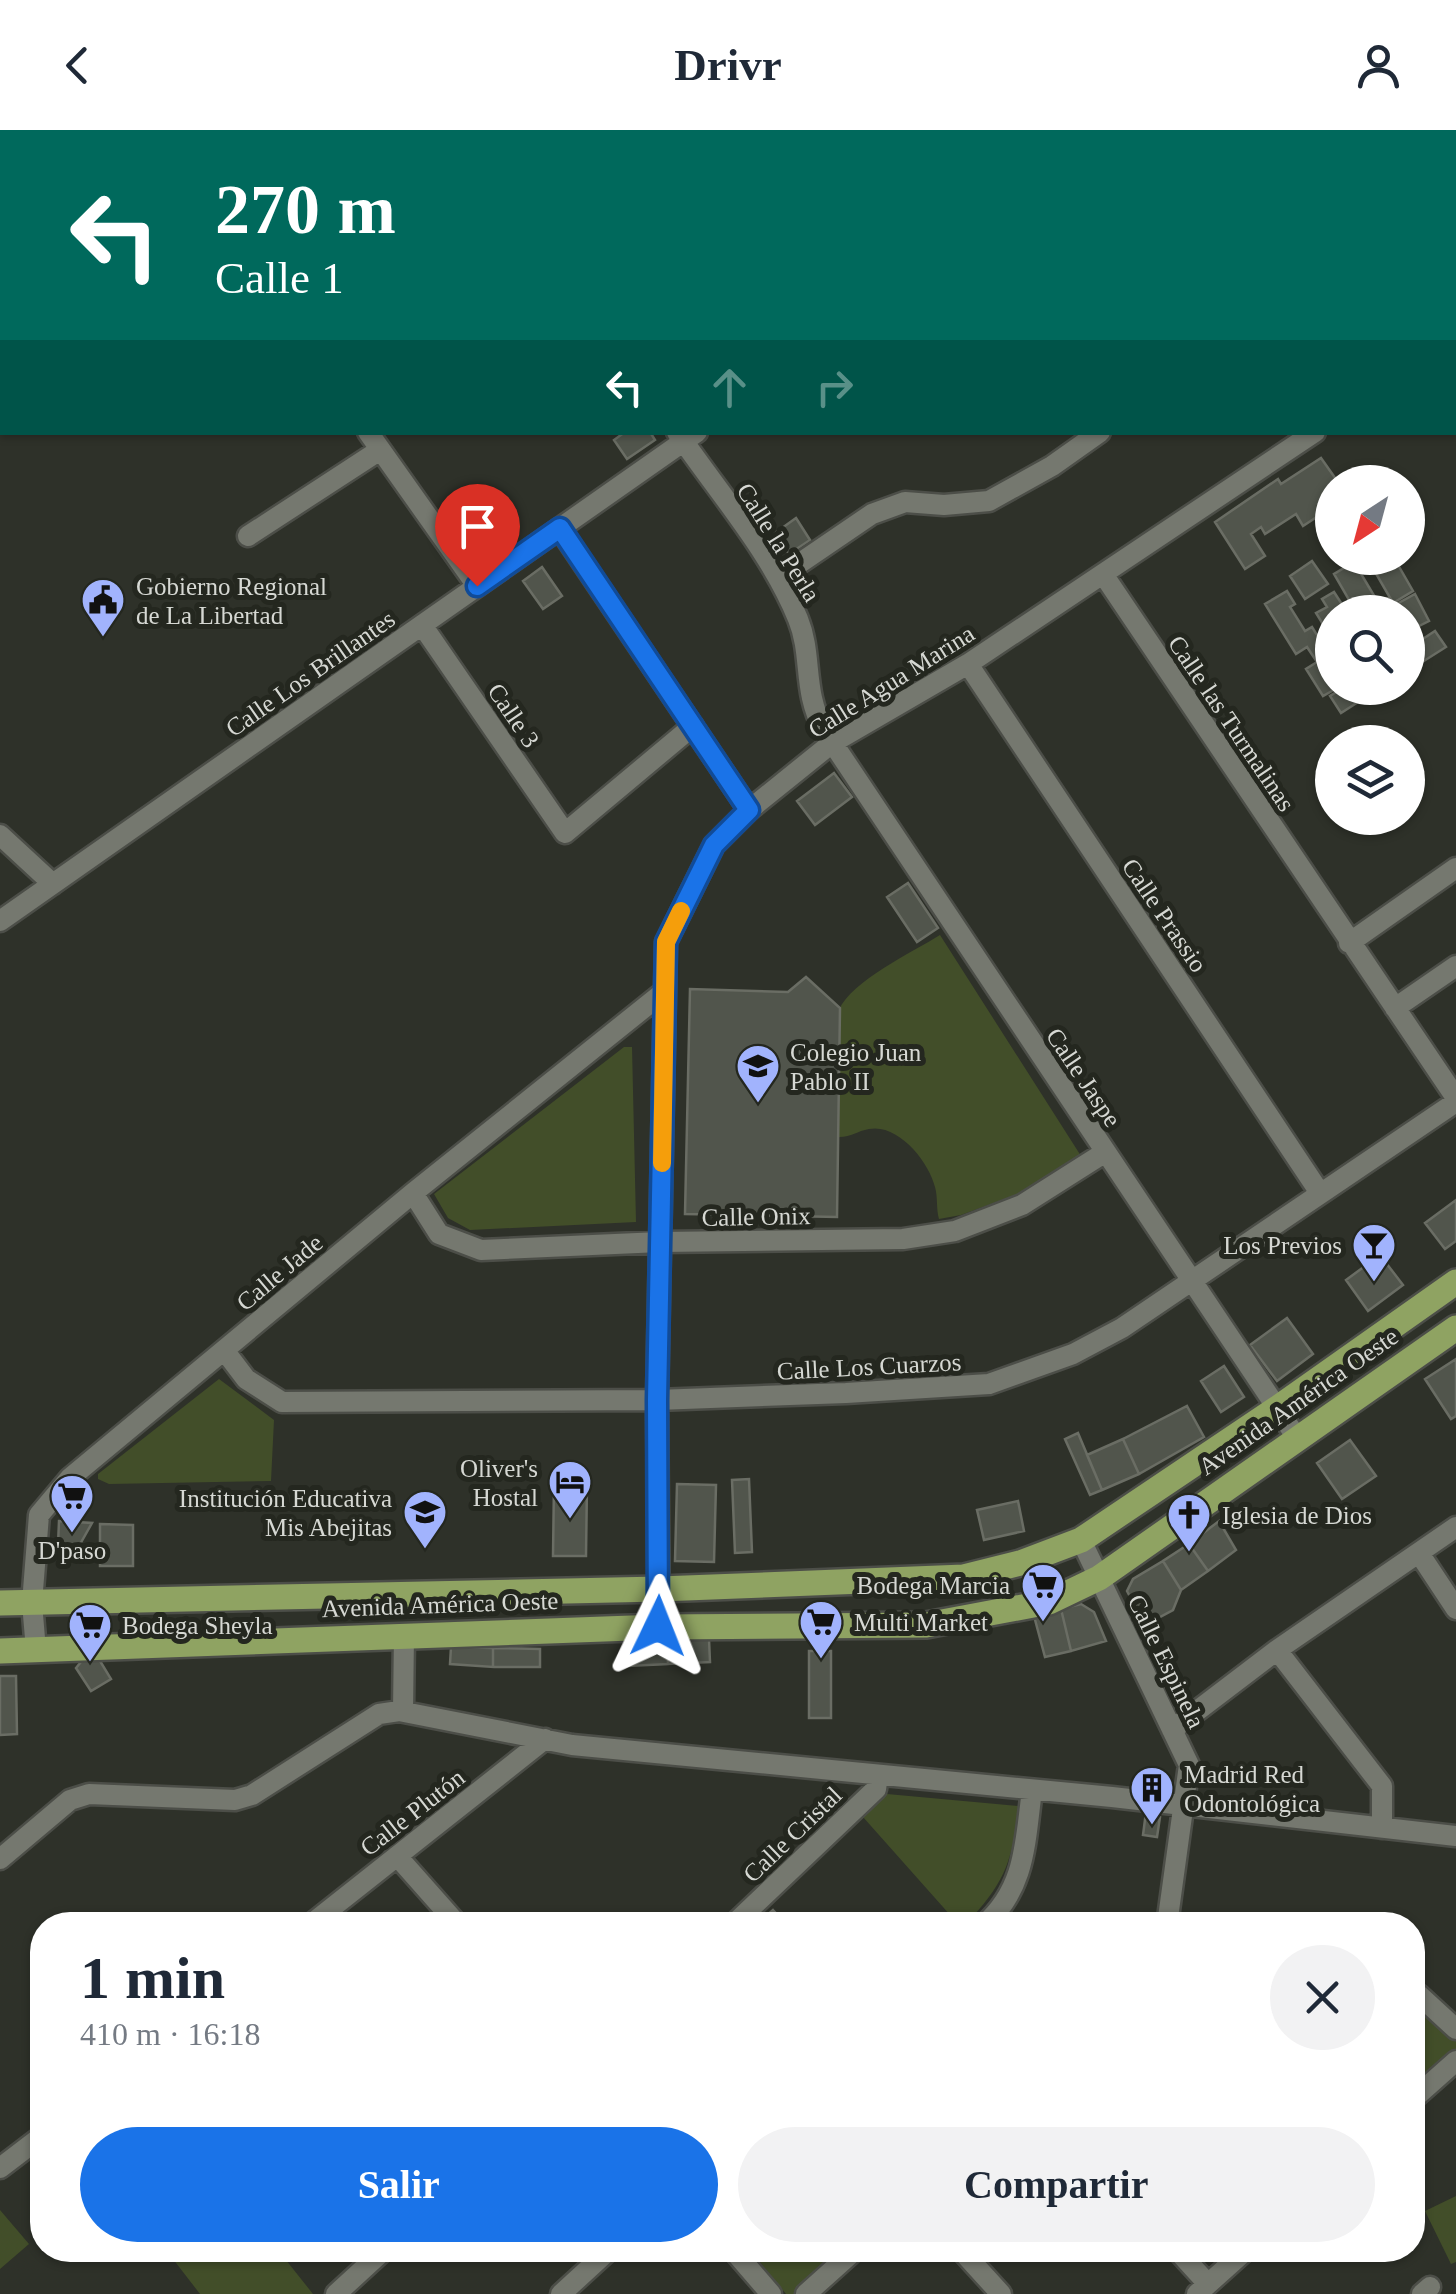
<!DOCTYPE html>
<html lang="es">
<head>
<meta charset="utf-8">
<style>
	:root { --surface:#fff; --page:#f2f2f3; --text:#1f2937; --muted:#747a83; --accent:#1a73e8 }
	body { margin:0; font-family:Georgia,serif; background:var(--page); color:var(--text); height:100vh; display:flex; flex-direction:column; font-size:38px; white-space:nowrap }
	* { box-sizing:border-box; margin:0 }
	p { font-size:32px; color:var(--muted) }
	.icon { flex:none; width:55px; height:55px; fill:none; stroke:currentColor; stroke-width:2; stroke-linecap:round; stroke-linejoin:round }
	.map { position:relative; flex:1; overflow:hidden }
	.sheet { position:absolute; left:30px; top:1782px; width:1395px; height:350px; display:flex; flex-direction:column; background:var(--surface); border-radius:40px; box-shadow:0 2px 8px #0004 }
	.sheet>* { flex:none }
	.hud { position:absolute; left:0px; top:0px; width:1458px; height:305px; box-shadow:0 2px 8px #0004; background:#00695c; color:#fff; overflow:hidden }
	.needle { width:65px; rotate:216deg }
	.buttons { position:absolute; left:1315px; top:335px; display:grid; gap:20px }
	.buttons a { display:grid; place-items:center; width:110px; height:110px; border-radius:50%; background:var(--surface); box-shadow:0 2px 8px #0004; font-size:50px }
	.pin { position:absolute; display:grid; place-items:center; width:85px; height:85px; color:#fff; margin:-102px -42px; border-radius:50% 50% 50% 0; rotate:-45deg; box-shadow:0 0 10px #0007 }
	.pin .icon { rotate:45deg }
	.me { position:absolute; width:110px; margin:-55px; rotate:2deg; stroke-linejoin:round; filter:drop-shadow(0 0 8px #0008) }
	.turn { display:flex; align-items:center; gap:35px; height:210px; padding:0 50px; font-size:45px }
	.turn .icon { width:130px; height:130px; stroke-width:2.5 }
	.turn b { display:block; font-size:70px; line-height:85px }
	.lanes { display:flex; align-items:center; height:95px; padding:0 50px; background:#0003; justify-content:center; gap:50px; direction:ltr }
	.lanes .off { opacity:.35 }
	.round { display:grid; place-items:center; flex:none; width:105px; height:105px; border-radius:52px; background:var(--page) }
	.summary { display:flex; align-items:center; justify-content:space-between; height:170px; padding:0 50px }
	h1 { font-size:60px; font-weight:700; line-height:75px }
	.primary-button { display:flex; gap:20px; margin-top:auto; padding:20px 50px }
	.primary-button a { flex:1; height:115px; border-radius:60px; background:var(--accent); color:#fff; font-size:40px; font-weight:700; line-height:115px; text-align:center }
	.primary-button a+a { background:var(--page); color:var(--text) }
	header { display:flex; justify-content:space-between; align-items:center; height:130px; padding:0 50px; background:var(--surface); font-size:45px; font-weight:700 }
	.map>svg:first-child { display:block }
	.green { fill:#424e29 }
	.building { fill:#51554c; stroke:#6a6d64; stroke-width:2.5 }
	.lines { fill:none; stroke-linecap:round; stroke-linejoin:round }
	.street-casing { stroke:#4c4e48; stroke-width:25 }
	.primary-casing { stroke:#4c4e48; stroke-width:30 }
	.street { stroke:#75786f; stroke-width:20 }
	.primary { stroke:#8fa362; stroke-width:25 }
	.route-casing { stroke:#114b97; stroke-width:25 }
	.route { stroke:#1a73e8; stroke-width:18 }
	.slow { stroke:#f59e0b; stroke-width:18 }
	.labels { text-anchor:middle; stroke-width:10; stroke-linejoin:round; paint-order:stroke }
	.street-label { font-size:25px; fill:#d6d8d3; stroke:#24271f }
	.poi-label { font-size:25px; fill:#d6d8d3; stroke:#24271f; text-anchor:start }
</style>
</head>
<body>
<header><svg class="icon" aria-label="back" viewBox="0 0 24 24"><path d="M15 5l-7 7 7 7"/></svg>Drivr<svg class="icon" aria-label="person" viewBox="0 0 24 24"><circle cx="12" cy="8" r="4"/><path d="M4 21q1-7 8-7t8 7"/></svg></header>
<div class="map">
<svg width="1456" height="2164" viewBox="0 0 1456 2164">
	<rect width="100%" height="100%" fill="#2e3129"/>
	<path class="green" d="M 940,805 L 1081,1026 L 1029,1060 L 961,1085 L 939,1089 C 936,1078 938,1068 935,1057 C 929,1032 898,993 869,999 C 857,1001 852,1007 839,1007 C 837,976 828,906 839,880 C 851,851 913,822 940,805 Z
		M 624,917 L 632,917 L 636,1092 L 470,1100 L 448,1088 L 434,1064 Z
		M 219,1249 L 274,1290 L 271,1351 L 109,1354 L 98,1349 L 98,1344 Z
		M 887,1664 L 1019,1676 C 1012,1733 1005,1753 965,1795 L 959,1795 L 863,1687 Z
		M 1412,1863 L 1456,1899 L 1456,1931 L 1412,1970 Z
		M 1456,2066 L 1456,2132 L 1451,2134 L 1425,2081 Z
		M 0,2080 L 29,2114 L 0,2139 Z
		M 166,2120 L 278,2120 L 313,2164 L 200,2164 Z
		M 750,2120 L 845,2120 L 795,2164 L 786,2164 Z"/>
	<path class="building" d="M 625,302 L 650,302 L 655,310 L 627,329 L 614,310 Z
		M 1321,328 L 1338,352 L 1332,352 L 1332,377 L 1303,396 L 1296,384 L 1265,404 L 1261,397 L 1251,404 L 1265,426 L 1245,439 L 1215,392 L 1278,349 L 1281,354 Z
		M 796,388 L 810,410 L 789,424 L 775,403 Z
		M 1367,428 L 1394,428 L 1413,461 L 1393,473 Z
		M 1312,431 L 1328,454 L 1305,469 L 1290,446 Z
		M 1354,432 L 1382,479 L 1376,482 L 1356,482 L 1334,444 Z
		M 542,437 L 562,466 L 543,479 L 523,451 Z
		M 1287,461 L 1295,474 L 1290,477 L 1305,501 L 1312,497 L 1327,521 L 1322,524 L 1324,529 L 1332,523 L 1332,558 L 1337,558 L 1323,566 L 1306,539 L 1317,532 L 1307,517 L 1296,524 L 1265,474 Z
		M 1334,462 L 1347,482 L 1332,482 L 1332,509 L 1316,483 L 1327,477 L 1322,469 Z
		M 1415,464 L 1429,491 L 1409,501 L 1408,482 L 1399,482 L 1395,475 Z
		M 1435,501 L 1446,517 L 1408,541 L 1408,513 L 1412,516 Z
		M 1343,558 L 1360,558 L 1366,567 L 1341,583 L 1330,566 Z
		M 834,643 L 852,667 L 815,695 L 797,671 Z
		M 908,753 L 938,798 L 917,812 L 887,767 Z
		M 806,847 L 840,878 L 837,1087 L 685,1084 L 690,859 L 788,862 Z
		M 1456,1070 L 1456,1111 L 1445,1119 L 1425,1093 Z
		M 1380,1125 L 1403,1155 L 1368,1181 L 1346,1150 Z
		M 1287,1188 L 1313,1224 L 1277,1251 L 1250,1215 Z
		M 1456,1229 L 1456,1286 L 1451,1289 L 1425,1249 Z
		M 1224,1236 L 1244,1267 L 1221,1282 L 1201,1251 Z
		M 1187,1276 L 1204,1307 L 1139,1344 L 1123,1309 Z
		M 1078,1303 L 1102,1360 L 1090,1365 L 1065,1309 Z
		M 1123,1309 L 1139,1344 L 1102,1360 L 1087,1325 Z
		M 1350,1310 L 1376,1346 L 1342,1369 L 1317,1333 Z
		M 749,1349 L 752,1422 L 735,1423 L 732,1350 Z
		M 554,1354 L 587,1354 L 586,1426 L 553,1426 Z
		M 677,1354 L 716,1355 L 714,1432 L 675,1431 Z
		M 1018,1371 L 1024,1401 L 984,1410 L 977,1380 Z
		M 59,1391 L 92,1393 L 79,1416 L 58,1415 Z
		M 1219,1391 L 1236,1420 L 1208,1441 L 1189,1414 Z
		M 100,1394 L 133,1395 L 133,1436 L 100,1436 Z
		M 1189,1414 L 1208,1441 L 1181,1460 L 1163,1431 Z
		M 1163,1431 L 1181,1460 L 1173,1480 L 1145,1495 L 1127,1461 L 1133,1449 Z
		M 1081,1474 L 1094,1482 L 1106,1511 L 1071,1521 L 1061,1479 Z
		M 1061,1479 L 1071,1521 L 1045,1527 L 1034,1486 Z
		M 709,1509 L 710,1532 L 668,1534 L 667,1510 Z
		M 667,1510 L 668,1534 L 628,1536 L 626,1512 Z
		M 451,1517 L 493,1518 L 493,1537 L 450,1534 Z
		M 493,1518 L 540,1519 L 540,1537 L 493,1537 Z
		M 809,1521 L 831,1521 L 831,1588 L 809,1588 Z
		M 97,1526 L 111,1549 L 91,1561 L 76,1538 L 85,1527 Z
		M 0,1546 L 16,1546 L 17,1604 L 0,1605 Z
		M 1146,1682 L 1160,1687 L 1157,1707 L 1143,1705 Z
		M 773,1780 L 787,1795 L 756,1795 Z"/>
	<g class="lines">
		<defs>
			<path id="street" d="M 162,0 L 163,2
				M 475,0 L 477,2
				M 709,0 L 711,2
				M 986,0 L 988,2
				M 1260,0 L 1262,2
				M 1125,2 L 1129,0
				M 1405,2 L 1408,0
				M 1455,210 L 1456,209
				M 368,302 L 477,456
				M 677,302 C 718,362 771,422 798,489 C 813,526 802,561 824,600 L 1297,1308
				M 560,399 L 749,680
				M 248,406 L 380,320
				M 1103,444 L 1456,968
				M 778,448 L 872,384 L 905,372 L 944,375 L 989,371 L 1052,336 L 1100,302
				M 422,495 L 565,703 L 693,596
				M 968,534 L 1320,1063
				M 0,705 L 53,754
				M 0,791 L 697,302
				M 1349,813 L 1456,738
				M 1395,878 L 1456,836
				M 413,1063 L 439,1104 L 481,1120 L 660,1112 L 903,1109 L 955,1101 L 1022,1075 L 1104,1023
				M 224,1220 L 246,1249 L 282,1272 L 657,1270 L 846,1263 L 989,1254 L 1073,1224 L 1122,1198 L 1456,972
				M 1081,1410 L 1189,1635 L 1167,1795
				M 1419,1423 L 1456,1479
				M 659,1497 L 657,1270 L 666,812 L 714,715 L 749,680 L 832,613 L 968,534 L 1315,302
				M 36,1520 L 32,1473 L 39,1385 L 70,1348 L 413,1063 L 665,861
				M 1277,1520 L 1382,1656 L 1382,1698
				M 403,1581 L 404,1505
				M 1172,1600 L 1277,1520 L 1456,1397
				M 397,1726 L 458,1795
				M 0,1729 L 70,1670 L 89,1664 L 235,1670 L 252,1665 L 379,1584 L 399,1581 L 572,1615 L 1112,1667 L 1456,1706
				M 310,1795 L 545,1609
				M 733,1795 L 876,1659 L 878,1645
				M 984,1795 C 1026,1758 1025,1712 1032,1660
				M 1412,1863 L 1419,1865 L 1456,1899
				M 1412,1970 L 1456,1931
				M 0,2038 L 42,2006
				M 733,2120 L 771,2164
				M 961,2120 L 1001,2164
				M 1177,2120 L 1208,2154
				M 336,2164 L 384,2120
				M 561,2164 L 609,2120
				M 806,2164 L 855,2120
				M 1197,2164 L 1246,2120
				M 1422,2164 L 1430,2157"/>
			<path id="primary" d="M 0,1473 L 660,1459 L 964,1447 L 1020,1433 L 1081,1410 L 1276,1279 L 1456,1152
				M 0,1521 L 659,1497 L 926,1495 L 1049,1472 L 1099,1448 L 1456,1198"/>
		</defs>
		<use href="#street" class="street-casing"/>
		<use href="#primary" class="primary-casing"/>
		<use href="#street" class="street"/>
		<use href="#primary" class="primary"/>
	</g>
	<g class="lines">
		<defs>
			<path id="route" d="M 477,456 L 560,398 L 749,680 L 714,715 L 666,812 L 657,1270 L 658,1496"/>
		</defs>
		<use href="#route" class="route-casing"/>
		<use href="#route" class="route"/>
		<path class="slow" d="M 662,1033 L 666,812 L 681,781"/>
	</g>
	<defs>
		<symbol id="civic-pin" viewBox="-11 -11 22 30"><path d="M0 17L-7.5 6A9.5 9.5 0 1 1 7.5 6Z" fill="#a1b3fd" stroke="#24271f"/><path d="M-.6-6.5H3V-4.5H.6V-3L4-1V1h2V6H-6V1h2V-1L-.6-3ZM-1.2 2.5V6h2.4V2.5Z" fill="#111"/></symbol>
		<symbol id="university-pin" viewBox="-11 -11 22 30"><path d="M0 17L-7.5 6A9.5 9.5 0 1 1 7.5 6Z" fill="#a1b3fd" stroke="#24271f"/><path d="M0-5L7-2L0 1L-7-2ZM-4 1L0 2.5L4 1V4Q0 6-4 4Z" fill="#111"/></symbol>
		<symbol id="bar-pin" viewBox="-11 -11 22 30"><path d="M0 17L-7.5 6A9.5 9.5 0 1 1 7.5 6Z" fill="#a1b3fd" stroke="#24271f"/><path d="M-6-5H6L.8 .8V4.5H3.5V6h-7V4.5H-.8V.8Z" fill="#111"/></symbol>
		<symbol id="hotel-pin" viewBox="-11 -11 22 30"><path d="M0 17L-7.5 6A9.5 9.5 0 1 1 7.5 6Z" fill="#a1b3fd" stroke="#24271f"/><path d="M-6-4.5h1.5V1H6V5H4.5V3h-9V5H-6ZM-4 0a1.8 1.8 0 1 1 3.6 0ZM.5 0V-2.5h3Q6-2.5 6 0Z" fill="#111"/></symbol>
		<symbol id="supermarket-pin" viewBox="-11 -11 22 30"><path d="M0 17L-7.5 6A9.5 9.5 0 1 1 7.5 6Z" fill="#a1b3fd" stroke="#24271f"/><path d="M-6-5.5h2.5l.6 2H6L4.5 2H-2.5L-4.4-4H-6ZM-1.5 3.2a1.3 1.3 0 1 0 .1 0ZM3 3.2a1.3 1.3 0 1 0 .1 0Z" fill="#111"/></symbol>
		<symbol id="school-pin" viewBox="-11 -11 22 30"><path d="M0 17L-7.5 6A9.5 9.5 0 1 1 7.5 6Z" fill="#a1b3fd" stroke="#24271f"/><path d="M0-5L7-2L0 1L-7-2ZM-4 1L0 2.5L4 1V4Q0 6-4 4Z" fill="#111"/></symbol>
		<symbol id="church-pin" viewBox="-11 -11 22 30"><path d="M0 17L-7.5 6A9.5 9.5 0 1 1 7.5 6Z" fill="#a1b3fd" stroke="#24271f"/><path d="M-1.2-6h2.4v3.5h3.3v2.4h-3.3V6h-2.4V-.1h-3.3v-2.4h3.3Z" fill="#111"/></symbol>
		<symbol id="building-pin" viewBox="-11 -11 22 30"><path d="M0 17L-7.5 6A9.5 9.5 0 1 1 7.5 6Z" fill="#a1b3fd" stroke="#24271f"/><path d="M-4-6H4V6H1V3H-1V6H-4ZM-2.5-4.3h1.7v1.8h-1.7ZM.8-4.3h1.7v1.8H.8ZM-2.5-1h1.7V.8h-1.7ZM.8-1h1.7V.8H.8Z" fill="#111"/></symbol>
	</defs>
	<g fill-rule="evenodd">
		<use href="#civic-pin" x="78" y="445" width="50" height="68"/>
		<use href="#university-pin" x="733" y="911" width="50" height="68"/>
		<use href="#bar-pin" x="1349" y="1090" width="50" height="68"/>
		<use href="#hotel-pin" x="545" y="1327" width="50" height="68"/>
		<use href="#supermarket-pin" x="47" y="1341" width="50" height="68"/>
		<use href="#school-pin" x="400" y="1357" width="50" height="68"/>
		<use href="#church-pin" x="1164" y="1360" width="50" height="68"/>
		<use href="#supermarket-pin" x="1018" y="1430" width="50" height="68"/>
		<use href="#supermarket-pin" x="796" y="1467" width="50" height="68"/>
		<use href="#supermarket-pin" x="65" y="1470" width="50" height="68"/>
		<use href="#building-pin" x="1127" y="1633" width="50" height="68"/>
	</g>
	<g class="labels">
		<g class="street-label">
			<text transform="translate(779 412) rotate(58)" y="9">Calle la Perla</text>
			<text transform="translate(310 543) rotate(-35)" y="9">Calle Los Brillantes</text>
			<text transform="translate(891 551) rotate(-32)" y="9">Calle Agua Marina</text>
			<text transform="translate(514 585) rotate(56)" y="9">Calle 3</text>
			<text transform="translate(1232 593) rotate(56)" y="9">Calle las Turmalinas</text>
			<text transform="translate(1165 785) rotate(56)" y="9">Calle Prassio</text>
			<text transform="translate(1084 947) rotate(56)" y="9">Calle Jaspe</text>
			<text transform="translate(756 1086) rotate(-1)" y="9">Calle Onix</text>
			<text transform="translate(279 1142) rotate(-40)" y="9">Calle Jade</text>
			<text transform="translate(869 1236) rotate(-3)" y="9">Calle Los Cuarzos</text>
			<text transform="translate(1298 1271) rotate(-35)" y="9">Avenida América Oeste</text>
			<text transform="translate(440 1474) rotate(-2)" y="9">Avenida América Oeste</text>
			<text transform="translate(1167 1531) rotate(64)" y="9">Calle Espinela</text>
			<text transform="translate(412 1682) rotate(-38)" y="9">Calle Plutón</text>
			<text transform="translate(792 1704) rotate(-44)" y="9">Calle Cristal</text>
		</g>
		<g class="poi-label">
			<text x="136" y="465">Gobierno Regional<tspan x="136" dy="29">de La Libertad</tspan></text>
			<text x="790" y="931">Colegio Juan<tspan x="790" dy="29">Pablo II</tspan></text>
			<text x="1342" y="1124" text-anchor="end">Los Previos</text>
			<text x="538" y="1347" text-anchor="end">Oliver's<tspan x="538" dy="29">Hostal</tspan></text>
			<text x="392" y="1377" text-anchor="end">Institución Educativa<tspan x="392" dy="29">Mis Abejitas</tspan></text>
			<text x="1222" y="1394">Iglesia de Dios</text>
			<text x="72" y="1429" text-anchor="middle">D'paso</text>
			<text x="1010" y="1464" text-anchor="end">Bodega Marcia</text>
			<text x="854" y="1501">Multi Market</text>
			<text x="122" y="1504">Bodega Sheyla</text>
			<text x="1184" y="1653">Madrid Red<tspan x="1184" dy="29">Odontológica</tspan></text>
		</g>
	</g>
</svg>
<div class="buttons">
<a><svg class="needle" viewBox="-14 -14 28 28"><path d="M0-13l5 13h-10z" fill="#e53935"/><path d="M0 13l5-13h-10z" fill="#747a83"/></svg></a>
<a><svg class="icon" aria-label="search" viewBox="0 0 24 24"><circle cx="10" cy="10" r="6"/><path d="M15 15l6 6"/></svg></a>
<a><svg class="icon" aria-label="layers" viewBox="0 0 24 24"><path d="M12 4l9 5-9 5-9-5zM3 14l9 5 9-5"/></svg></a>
</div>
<div class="pin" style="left:477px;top:456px;background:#d93025"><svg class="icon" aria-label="arrive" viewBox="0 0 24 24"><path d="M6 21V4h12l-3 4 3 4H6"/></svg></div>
<svg class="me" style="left:658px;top:1496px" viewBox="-20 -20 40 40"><path d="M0-17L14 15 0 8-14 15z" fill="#1a73e8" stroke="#fff" stroke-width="4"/></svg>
<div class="hud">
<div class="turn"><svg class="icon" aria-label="left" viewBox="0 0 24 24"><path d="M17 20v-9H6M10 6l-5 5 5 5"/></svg><div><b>270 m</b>Calle 1</div></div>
<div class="lanes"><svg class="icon" aria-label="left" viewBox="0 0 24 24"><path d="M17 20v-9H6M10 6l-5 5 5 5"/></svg><svg class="icon off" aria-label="ahead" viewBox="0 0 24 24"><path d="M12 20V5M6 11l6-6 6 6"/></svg><svg class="icon off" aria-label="right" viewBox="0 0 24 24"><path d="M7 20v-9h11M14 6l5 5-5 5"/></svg></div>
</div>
<section class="sheet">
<div class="summary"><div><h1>1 min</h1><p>410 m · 16:18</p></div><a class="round"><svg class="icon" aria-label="close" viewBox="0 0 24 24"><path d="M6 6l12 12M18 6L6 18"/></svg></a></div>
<div class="primary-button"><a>Salir</a><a>Compartir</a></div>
</section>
</div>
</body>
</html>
